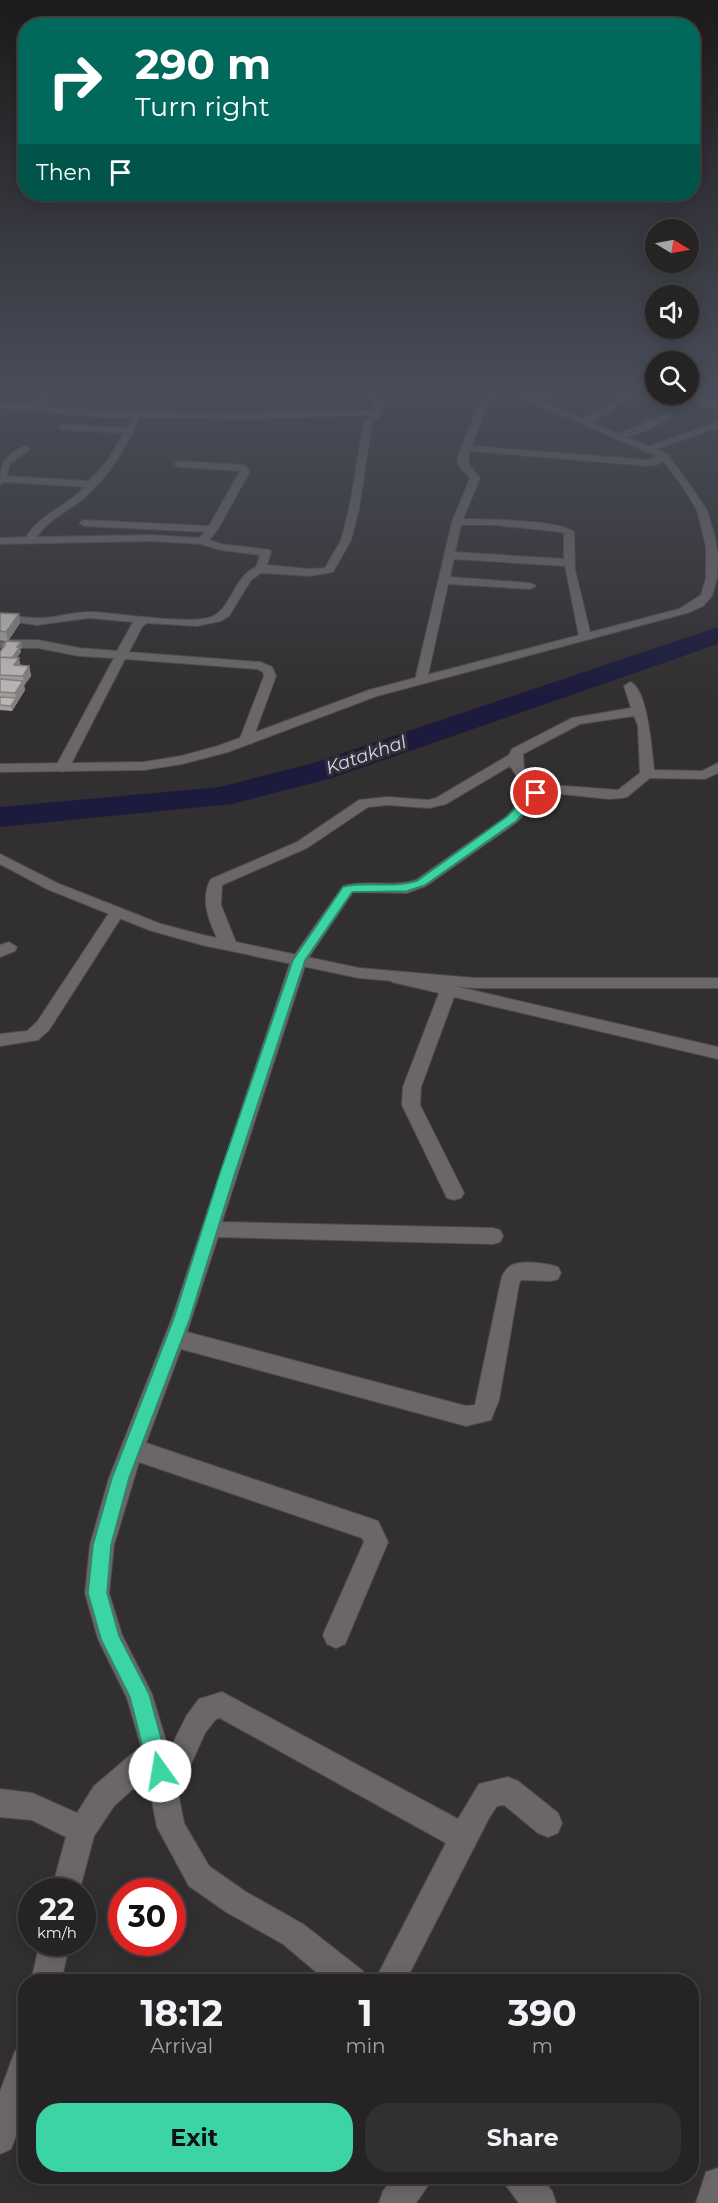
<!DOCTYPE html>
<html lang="en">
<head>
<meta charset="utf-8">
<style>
	:root { --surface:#262324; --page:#322f31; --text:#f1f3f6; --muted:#a4a4a6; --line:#424041; --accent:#3cd4a4 }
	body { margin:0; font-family:Montserrat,sans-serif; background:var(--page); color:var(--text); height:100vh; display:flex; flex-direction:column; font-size:22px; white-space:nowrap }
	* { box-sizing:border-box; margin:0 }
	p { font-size:20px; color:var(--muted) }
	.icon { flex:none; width:33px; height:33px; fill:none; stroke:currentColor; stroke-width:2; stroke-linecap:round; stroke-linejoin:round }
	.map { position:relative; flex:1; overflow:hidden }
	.drawer { position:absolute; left:18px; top:1974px; width:681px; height:210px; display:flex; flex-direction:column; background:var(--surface); border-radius:24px; box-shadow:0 3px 15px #0003,0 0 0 2px var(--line) }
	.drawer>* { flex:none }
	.banner { position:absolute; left:18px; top:18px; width:682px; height:183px; border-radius:24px; box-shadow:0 3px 15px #0003,0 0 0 2px var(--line); background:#00695c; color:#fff; overflow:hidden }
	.needle { width:39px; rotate:100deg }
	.buttons { position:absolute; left:645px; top:219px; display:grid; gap:12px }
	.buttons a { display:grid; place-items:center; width:54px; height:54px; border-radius:50%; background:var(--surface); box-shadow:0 3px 15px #0003,0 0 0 2px var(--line); font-size:30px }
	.speed { position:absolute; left:18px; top:1878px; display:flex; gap:12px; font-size:30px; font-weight:700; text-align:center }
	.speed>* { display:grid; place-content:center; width:78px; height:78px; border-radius:50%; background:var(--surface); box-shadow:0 3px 15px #0003,0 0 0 2px var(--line); line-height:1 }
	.speed small { font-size:15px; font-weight:400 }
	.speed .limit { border:9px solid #d22; background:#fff; color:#111 }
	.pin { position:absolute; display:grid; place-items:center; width:51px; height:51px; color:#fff; margin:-26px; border:3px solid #fff; border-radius:50%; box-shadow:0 2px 6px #0007 }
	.me { position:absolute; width:66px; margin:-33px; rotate:347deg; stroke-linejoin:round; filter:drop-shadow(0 0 4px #0008) }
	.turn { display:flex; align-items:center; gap:21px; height:126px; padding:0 18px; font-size:27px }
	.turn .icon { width:78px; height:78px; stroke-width:2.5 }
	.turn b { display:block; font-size:42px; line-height:51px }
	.then { display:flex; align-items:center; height:57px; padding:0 18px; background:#0003; gap:12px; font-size:22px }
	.eta { display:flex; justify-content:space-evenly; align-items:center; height:102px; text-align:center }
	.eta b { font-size:36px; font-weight:700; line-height:42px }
	.cta { display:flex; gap:12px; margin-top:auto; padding:12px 18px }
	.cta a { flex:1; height:69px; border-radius:24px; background:var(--accent); color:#111; font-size:24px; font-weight:700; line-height:69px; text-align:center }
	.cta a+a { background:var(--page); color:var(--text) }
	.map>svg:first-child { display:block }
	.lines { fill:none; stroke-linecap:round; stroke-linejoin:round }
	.river { fill:#1c1b3d; fill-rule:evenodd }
	.street-casing { stroke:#4e4c4c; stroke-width:2 }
	.secondary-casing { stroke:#4e4c4c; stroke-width:2 }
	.street { fill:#6b6768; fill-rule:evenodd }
	.secondary { fill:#6b6768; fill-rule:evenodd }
	.wall { fill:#a29d9d }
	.shaded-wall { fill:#84807f }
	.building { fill:#bcb7b6; stroke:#84807f; stroke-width:1.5 }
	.route { fill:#3cd4a4; stroke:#278a6b; stroke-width:1.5 }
	.labels { text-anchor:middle; stroke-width:6; stroke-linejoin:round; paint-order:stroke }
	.far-water-label { font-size:18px; font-style:italic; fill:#d0d3fb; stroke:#322f30 }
</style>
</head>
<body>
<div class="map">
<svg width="718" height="2203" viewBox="0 0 718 2203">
	<rect width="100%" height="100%" fill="#322f30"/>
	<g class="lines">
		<path class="river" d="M 718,627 L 718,644 L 332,778 L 232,804 L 0,827 L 0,807 L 220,787 L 310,764 Z"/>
		<defs>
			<path id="street" d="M 52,388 L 61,388 L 40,406 C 152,416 263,413 375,410 L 367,388 L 375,388 L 384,408 L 382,414 L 372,423 L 359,509 L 351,540 L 333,572 L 310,576 L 261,573 L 251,580 L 229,616 L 221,621 L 197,626 L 147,623 L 142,627 L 129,652 L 260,662 L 272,667 L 276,676 L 251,744 L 241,744 L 239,741 L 264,676 L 263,672 L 257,669 L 125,659 L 69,768 L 62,772 L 55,768 L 114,658 L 79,656 L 38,648 L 0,648 L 0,640 L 38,640 L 79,648 L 117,651 L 133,622 L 89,618 L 37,625 L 0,620 L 0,614 C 12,615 25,618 37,618 C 55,619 73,611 92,612 C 118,613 189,625 211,617 C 232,609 232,578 256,567 L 260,555 L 220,550 L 201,544 L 152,541 L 0,544 L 0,538 L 26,537 C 42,512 67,507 84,487 L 5,482 L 0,485 C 0,463 4,455 25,446 L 30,449 L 10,464 L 7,476 L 89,481 L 107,461 L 124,433 L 62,430 L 58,427 L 62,424 L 126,428 L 132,417 L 98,417 L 0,408 L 0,402 L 31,405 ZM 371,415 L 364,422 L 349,509 L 341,540 L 325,568 L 310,569 L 267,565 L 271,552 L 270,550 L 221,544 L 209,540 L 218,529 L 250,471 L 244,465 L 179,461 L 174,464 L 179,467 L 240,471 L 209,526 L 84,520 L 79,523 L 84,526 L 205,532 L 199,538 L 152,535 L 37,537 C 49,518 68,512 84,498 C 109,476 127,447 140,417 L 250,419 Z
				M 126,388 L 135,388 L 131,391 Z
				M 497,388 L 505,388 L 485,409 L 472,446 L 648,460 L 664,453 L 669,456 L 659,464 L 648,466 L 470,451 C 465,464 472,468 480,478 L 463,519 C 484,519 562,520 574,532 L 575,570 L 591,636 L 585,640 L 579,636 L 565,566 L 454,559 L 450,577 L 530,583 L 536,586 L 530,589 L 448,584 L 427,680 L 425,683 L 417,683 L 415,680 L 452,522 L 470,478 L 460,468 L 457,459 L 477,408 ZM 461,525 L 494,525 L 561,532 L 564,533 L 564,559 L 455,552 Z
				M 556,388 L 564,388 C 558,396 536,407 527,402 Z
				M 628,388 L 635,389 C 626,401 590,431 576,421 L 612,404 Z
				M 697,388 L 705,388 L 702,394 L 705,400 L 718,403 L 718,409 L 699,404 L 694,394 Z
				M 668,413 L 672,416 L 671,418 L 650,429 L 617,440 L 612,437 Z
				M 718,422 L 718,428 L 650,451 L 642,449 Z
				M 630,682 C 648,688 652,753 654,770 L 702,771 L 718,763 L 718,773 L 705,779 L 650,778 L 627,797 L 622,798 L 609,799 L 551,793 L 541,796 L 517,822 L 426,886 L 407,893 L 353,892 L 307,960 L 222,1222 L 493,1228 L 500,1230 L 503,1236 L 500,1242 L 493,1244 L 218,1237 L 187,1332 L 466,1406 L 475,1405 L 502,1276 C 505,1272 507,1267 512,1265 C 523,1260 547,1263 558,1267 L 561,1273 L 558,1279 L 551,1281 L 521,1280 L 519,1284 L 499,1400 L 491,1420 L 466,1426 L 181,1349 L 146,1443 L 378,1521 L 388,1542 L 345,1644 L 336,1648 L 327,1644 L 323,1635 L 364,1542 L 362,1538 L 139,1462 L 114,1545 L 109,1593 L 122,1635 L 152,1694 L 169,1751 L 187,1715 L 199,1699 L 222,1692 L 458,1819 L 479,1784 L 508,1777 L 518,1781 L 558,1813 L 562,1823 L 558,1833 L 548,1837 L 538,1833 L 504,1805 L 497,1806 L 489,1818 L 405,1982 L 374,1982 L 446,1843 L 220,1718 L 216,1719 L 205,1733 L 178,1793 L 184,1823 L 209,1866 L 246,1892 L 303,1924 L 363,1971 L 367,1982 L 328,1982 L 283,1944 L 226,1912 L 189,1886 L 157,1827 L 147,1776 L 114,1806 L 94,1836 L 79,1892 L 51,1892 L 66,1837 L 32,1820 L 0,1817 L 0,1789 L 32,1793 L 77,1813 L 94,1786 L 141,1746 L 127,1698 L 98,1639 L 85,1593 L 90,1545 L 109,1478 L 172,1318 L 291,960 L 343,886 C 368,879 393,888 416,880 L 507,816 L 528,793 L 510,766 L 446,804 L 429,808 L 387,805 L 368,807 L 307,848 L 222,885 L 221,905 L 237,945 L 235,949 L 223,949 C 212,930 198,900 211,879 L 297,842 L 359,800 L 387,797 L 429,800 L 436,798 L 509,755 L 512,749 L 572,718 L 631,708 L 624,686 ZM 634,716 L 638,726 L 640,773 L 618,790 L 551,785 L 539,788 L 524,769 L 523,754 L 580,724 Z
				M 116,908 L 124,913 L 49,1030 L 38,1040 L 0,1046 L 0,1034 L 27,1031 L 37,1022 L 111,910 Z
				M 9,942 L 17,947 L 15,951 L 0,957 L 0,945 Z
				M 398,973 L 718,1047 L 718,1059 L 454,997 L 421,1087 L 420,1105 L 464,1193 L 461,1198 L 454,1200 L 447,1198 L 402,1105 L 403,1087 L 439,993 L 392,982 L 390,978 L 392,974 Z
				M 40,1942 L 70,1942 L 61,1982 L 31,1982 Z
				M 26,2047 L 26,2110 L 11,2149 L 0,2154 L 0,2092 L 15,2051 Z
				M 718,2168 L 718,2203 L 696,2203 L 706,2172 Z
				M 395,2176 L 432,2176 L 427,2187 L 416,2203 L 379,2203 L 383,2191 Z
				M 502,2176 L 539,2176 L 552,2191 L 556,2203 L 519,2203 L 507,2187 Z"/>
			<path id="secondary" d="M 498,388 L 509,388 L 667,454 L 678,468 L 707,510 L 715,537 L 718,557 L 717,578 L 712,596 L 703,606 L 687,613 L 377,696 L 228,752 L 182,764 L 144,770 L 0,772 L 0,764 L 144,762 L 181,756 L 218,746 L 369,690 L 679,609 L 701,595 L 706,578 L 706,547 L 697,510 L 683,487 L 661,458 Z
				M 0,854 L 57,883 L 161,924 L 203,935 L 359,968 L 474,978 L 718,978 L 718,988 L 474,988 L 359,978 L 202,945 L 149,930 L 47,889 L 0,864 Z"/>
		</defs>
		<use href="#street" class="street-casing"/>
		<use href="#secondary" class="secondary-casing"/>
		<use href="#street" class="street"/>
		<use href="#secondary" class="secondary"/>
	</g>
	<path class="wall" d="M 0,613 L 20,623 L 8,641 L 22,647 L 20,649 L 21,652 L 16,658 L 21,666 L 29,666 L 31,676 L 24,685 L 25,690 L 12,711 L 0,710 L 0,652 L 4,647 L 3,645 L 6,641 L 0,640 Z"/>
	<path class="shaded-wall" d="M 19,614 L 20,623 L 8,641 L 6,632 Z
		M 21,642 L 22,647 L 20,649 L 21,652 L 12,664 L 11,659 Z
		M 19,658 L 21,667 L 14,665 Z
		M 29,666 L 31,676 L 24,686 L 23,676 Z
		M 23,681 L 25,690 L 12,711 L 11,706 L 16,698 L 15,693 Z"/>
	<path class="building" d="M 0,613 L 19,614 L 6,632 L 0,631 Z
		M 7,641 L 21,642 L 17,647 L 20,647 L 12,658 L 0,657 L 0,652 L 5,645 L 3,645 Z
		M 0,657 L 19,658 L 14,665 L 29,666 L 23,676 L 0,675 Z
		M 0,679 L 23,681 L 15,693 L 0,692 Z
		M 0,697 L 16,698 L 11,706 L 0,705 Z"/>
	<linearGradient id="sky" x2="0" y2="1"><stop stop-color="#1c1a1a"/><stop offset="0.56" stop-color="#494d59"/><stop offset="1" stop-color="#494d59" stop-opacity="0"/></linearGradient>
	<rect width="718" height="696" fill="url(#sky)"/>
	<path class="route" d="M 536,789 L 542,793 L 516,821 L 425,885 L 407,891 L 352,892 L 305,960 L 234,1176 L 190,1318 L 129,1478 L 111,1545 L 107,1593 L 119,1636 L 149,1694 L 170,1771 L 167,1779 L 160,1782 L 152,1779 L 149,1771 L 130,1697 L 101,1639 L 88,1593 L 93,1545 L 112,1478 L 174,1318 L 219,1176 L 293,960 L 343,887 C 368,881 393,889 417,881 L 508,816 L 533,790 Z"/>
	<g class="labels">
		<g class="far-water-label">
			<text transform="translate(366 755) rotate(-19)" y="6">Katakhal</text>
		</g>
	</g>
</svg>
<div class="buttons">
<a><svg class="needle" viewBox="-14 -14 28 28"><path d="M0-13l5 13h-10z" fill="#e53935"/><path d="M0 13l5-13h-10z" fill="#a4a4a6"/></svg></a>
<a><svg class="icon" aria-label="sound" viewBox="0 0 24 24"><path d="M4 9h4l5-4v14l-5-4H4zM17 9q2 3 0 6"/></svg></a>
<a><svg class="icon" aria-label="search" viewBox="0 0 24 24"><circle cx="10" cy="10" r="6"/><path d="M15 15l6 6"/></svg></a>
</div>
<div class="speed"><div>22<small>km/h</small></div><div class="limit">30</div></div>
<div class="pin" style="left:536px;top:793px;background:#d93025"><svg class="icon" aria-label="arrive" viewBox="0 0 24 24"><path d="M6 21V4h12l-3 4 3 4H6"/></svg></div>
<svg class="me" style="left:160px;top:1771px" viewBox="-20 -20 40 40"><circle r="19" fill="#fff"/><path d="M0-13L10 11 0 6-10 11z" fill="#3cd4a4"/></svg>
<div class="banner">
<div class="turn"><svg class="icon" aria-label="right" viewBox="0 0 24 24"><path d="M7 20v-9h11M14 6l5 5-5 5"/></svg><div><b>290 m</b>Turn right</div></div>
<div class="then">Then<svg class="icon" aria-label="arrive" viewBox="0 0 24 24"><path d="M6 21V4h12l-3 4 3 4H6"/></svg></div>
</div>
<section class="drawer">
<div class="eta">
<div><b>18:12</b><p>Arrival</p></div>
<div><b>1</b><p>min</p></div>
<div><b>390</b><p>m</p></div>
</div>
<div class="cta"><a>Exit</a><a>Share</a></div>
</section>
</div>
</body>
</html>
